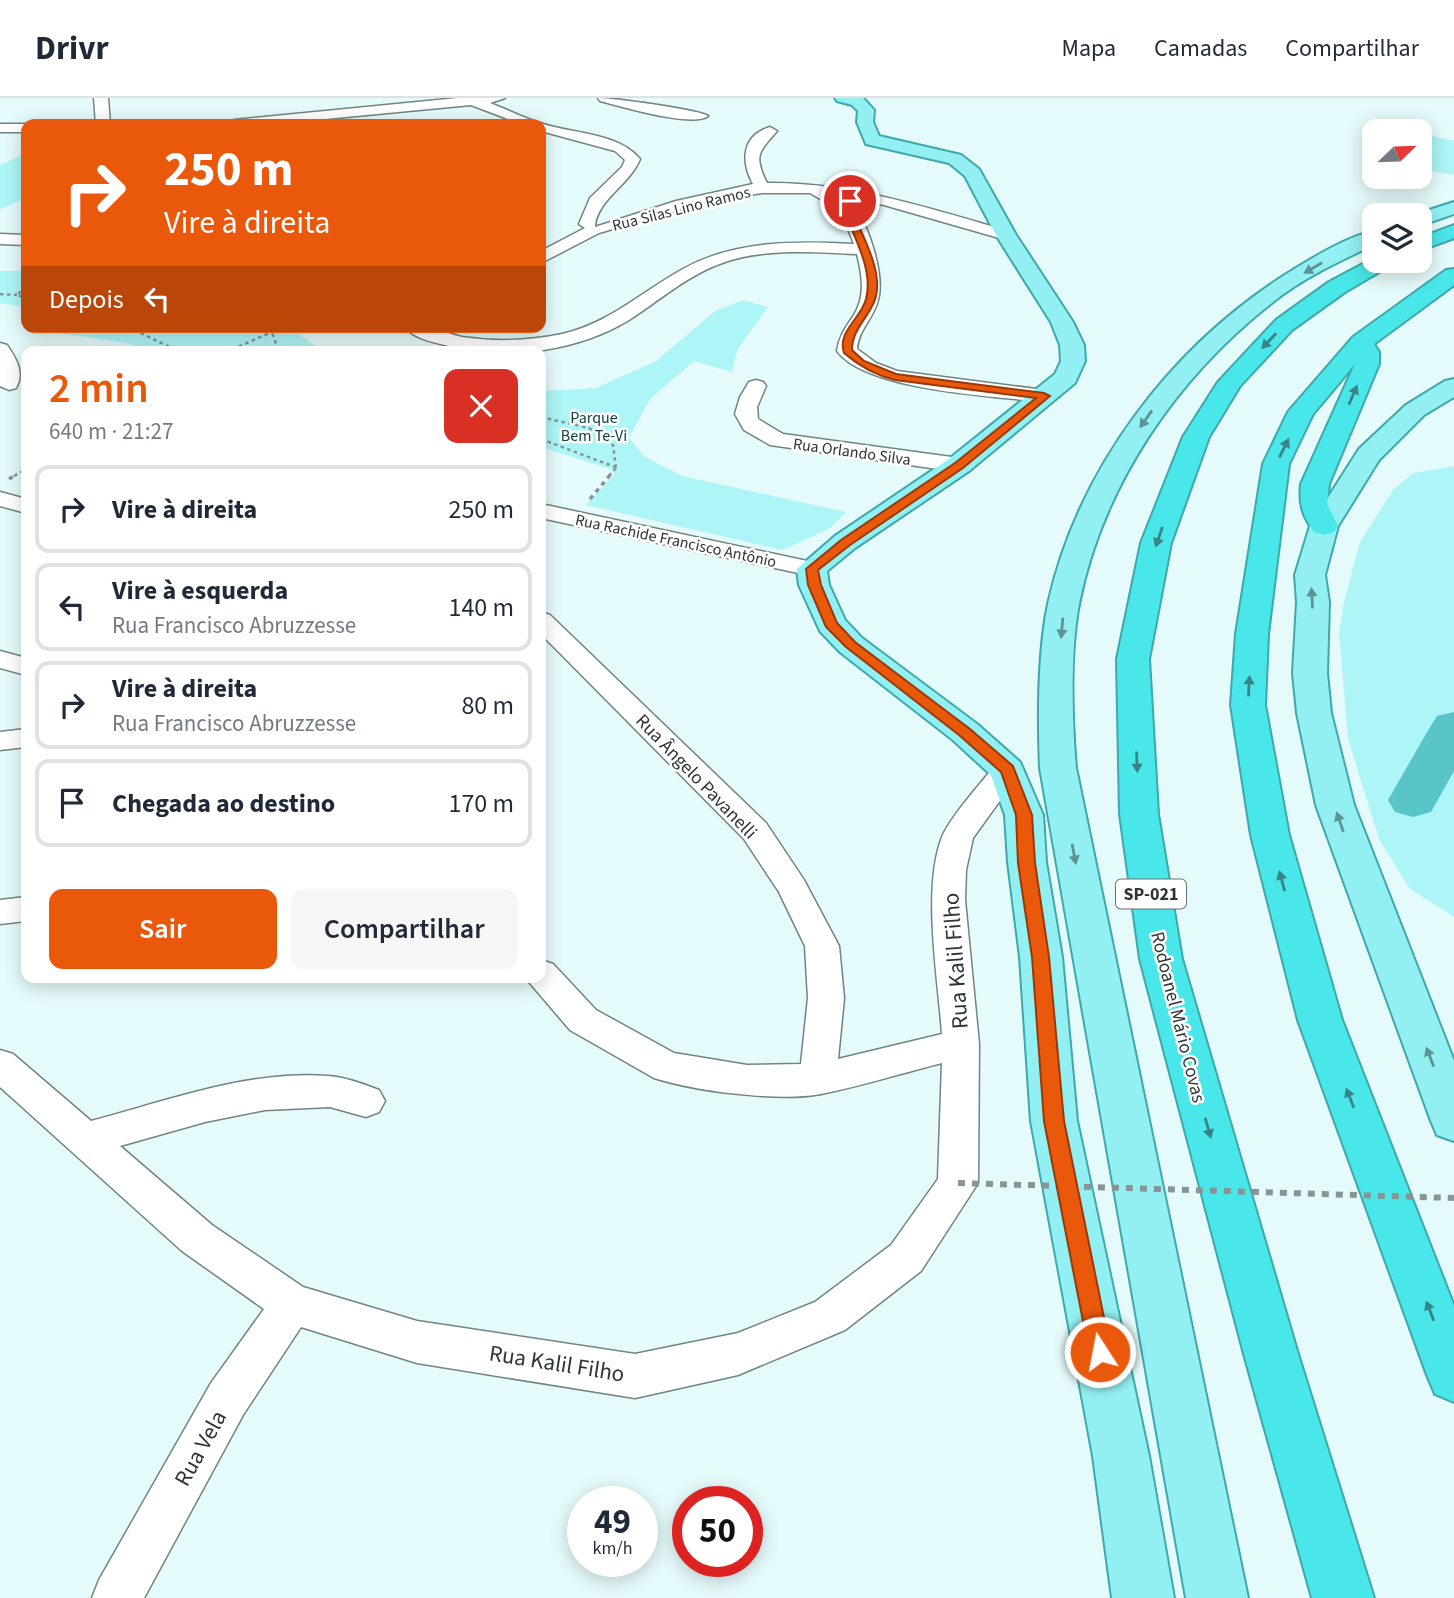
<!DOCTYPE html>
<html lang="pt">
<head>
<meta charset="utf-8">
<style>
	:root { --surface:#fff; --page:#f6f6f7; --text:#1f2937; --muted:#747a83; --line:#e0e1e3; --accent:#ea580c }
	body { margin:0; font-family:"Source Sans 3",sans-serif; background:var(--page); color:var(--text); height:100vh; display:flex; flex-direction:column; font-size:26px; white-space:nowrap }
	* { box-sizing:border-box; margin:0 }
	p { font-size:23px; color:var(--muted) }
	.icon { flex:none; width:38px; height:38px; fill:none; stroke:currentColor; stroke-width:2; stroke-linecap:round; stroke-linejoin:round }
	.map { position:relative; flex:1; overflow:hidden }
	.side { position:absolute; left:21px; top:248px; width:525px; height:637px; display:flex; flex-direction:column; background:var(--surface); border-radius:14px; box-shadow:0 4px 18px #0003 }
	.side>* { flex:none }
	.banner { position:absolute; left:21px; top:21px; width:525px; height:214px; border-radius:14px; box-shadow:0 4px 18px #0003; background:#ea580c; color:#fff; overflow:hidden }
	.needle { width:46px; rotate:67deg }
	.buttons { position:absolute; left:1362px; top:21px; display:grid; gap:14px }
	.buttons a { display:grid; place-items:center; width:70px; height:70px; border-radius:14px; background:var(--surface); box-shadow:0 4px 18px #0003; font-size:35px }
	.speed { position:absolute; left:567px; top:1388px; display:flex; gap:14px; font-size:35px; font-weight:700; text-align:center }
	.speed>* { display:grid; place-content:center; width:91px; height:91px; border-radius:50%; background:var(--surface); box-shadow:0 4px 18px #0003; line-height:1 }
	.speed small { font-size:18px; font-weight:400 }
	.speed .limit { border:10px solid #d22; background:#fff; color:#111 }
	.pin { position:absolute; display:grid; place-items:center; width:60px; height:60px; color:#fff; margin:-30px; border:4px solid #fff; border-radius:50%; box-shadow:0 2px 7px #0007 }
	.me { position:absolute; width:77px; margin:-38px; rotate:349deg; stroke-linejoin:round; filter:drop-shadow(0 0 5px #0008) }
	.turn { display:flex; align-items:center; gap:24px; height:147px; padding:0 28px; font-size:32px }
	.turn .icon { width:91px; height:91px; stroke-width:2.5 }
	.turn b { display:block; font-size:49px; line-height:60px }
	.then { display:flex; align-items:center; height:66px; padding:0 28px; background:#0003; gap:14px; font-size:26px }
	.round { display:grid; place-items:center; flex:none; width:74px; height:74px; border-radius:14px; background:var(--page) }
	.summary { display:flex; align-items:center; justify-content:space-between; height:119px; padding:0 28px }
	h1 { font-size:42px; font-weight:600; line-height:52px; color:var(--accent) }
	.primary-button { display:flex; gap:14px; margin-top:auto; padding:14px 28px }
	.primary-button a { flex:1; height:80px; border-radius:14px; background:var(--accent); color:#fff; font-size:28px; font-weight:600; line-height:80px; text-align:center }
	.primary-button a+a { background:var(--page); color:var(--text) }
	ul { padding:0; list-style:none }
	li { display:flex; align-items:center; gap:21px; height:88px; margin:0 14px 10px; padding:0 14px; border:4px solid var(--line); border-radius:14px }
	li div { flex:1 }
	li b { display:block; font-size:26px }
	li em { font-style:normal }
	header { display:flex; align-items:center; gap:42px; box-sizing:border-box; height:98px; padding:0 35px; background:var(--surface); border-bottom:2px solid var(--line) }
	header strong { font-size:33px }
	nav { display:flex; gap:38px; margin-inline-start:auto; font-size:24px }
	.map>svg:first-child { display:block }
	.green { fill:#aef5f7 }
	.lines { fill:none; stroke-linecap:round; stroke-linejoin:round }
	.river { fill:#59c5c8; fill-rule:evenodd }
	.minor-casing { stroke:#718484; stroke-width:3 }
	.major-casing { stroke:#3fa8aa; stroke-width:4 }
	.highway-casing { stroke:#3fa8aa; stroke-width:4 }
	.path-far1 { stroke:#879595; stroke-width:2.5; stroke-dasharray:3.5 3.5; stroke-linecap:butt }
	.path { stroke:#879595; stroke-width:3.5; stroke-dasharray:4.5 4.5; stroke-linecap:butt }
	.minor { fill:#fff; fill-rule:evenodd }
	.major { fill:#92f0f2; fill-rule:evenodd }
	.highway { fill:#49e6ea; fill-rule:evenodd }
	.path-bridge { stroke:#879595; stroke-width:6; stroke-dasharray:7 7; stroke-linecap:butt }
	.oneway { fill:#5f9293 }
	.oneway2 { fill:#398486 }
	.route { fill:#ea580c; stroke:#983908; stroke-width:2 }
	.labels { text-anchor:middle; stroke-width:5; stroke-linejoin:round; paint-order:stroke }
	.far-street-label { font-size:16px; fill:#2c3434; stroke:#fff }
	.far-park-label { font-size:16px; fill:#0f4143; stroke:#fff }
	.shield { fill:#fff; stroke:#6b7171; stroke-width:2 }
	.shield-label { font-size:18px; font-weight:bold; fill:#2c3434 }
	.street-label { font-size:19px; fill:#2c3434; stroke:#fff }
	.near-street-label { font-size:23px; fill:#2c3434; stroke:#fff }
</style>
</head>
<body>
<header>
<strong>Drivr</strong>
<nav><a>Mapa</a><a>Camadas</a><a>Compartilhar</a></nav>
</header>
<div class="map">
<svg width="1454" height="1500" viewBox="0 0 1454 1500">
	<rect width="100%" height="100%" fill="#e5fafb"/>
	<path class="green" d="M 1419,35 L 1454,43 L 1454,77 L 1422,71 L 1419,67 Z
		M 26,55 L 26,100 L 0,111 L 0,67 Z
		M 0,173 L 26,173 L 26,209 L 0,205 Z
		M 743,202 L 768,209 L 737,252 L 732,274 L 694,263 L 650,301 L 629,340 L 645,359 L 682,378 L 846,414 L 830,430 L 783,452 L 586,407 L 615,376 L 610,371 L 541,349 L 541,293 L 596,290 L 656,263 L 715,213 Z
		M 58,229 L 288,229 L 324,254 L 157,254 L 125,245 L 53,234 Z
		M 1454,368 L 1454,819 L 1409,790 L 1379,741 L 1348,641 L 1339,534 L 1344,504 L 1360,444 L 1393,392 L 1413,375 Z"/>
	<g class="lines">
		<path class="river" d="M 1454,614 L 1454,673 L 1431,714 L 1413,719 L 1395,714 L 1388,702 L 1430,629 L 1437,618 Z"/>
		<defs>
			<path id="minor" d="M 94,0 L 108,0 L 110,26 L 96,26 Z
				M 458,0 L 505,0 L 490,5 C 506,11 524,20 540,25 C 571,36 618,34 640,61 C 630,87 596,102 595,129 L 676,103 L 753,86 C 741,64 741,38 770,29 L 777,33 C 759,54 753,57 767,85 C 852,84 931,111 1012,134 L 1014,137 L 1012,140 L 1006,142 L 884,107 L 836,98 C 842,101 850,104 855,109 C 869,129 885,178 878,202 C 874,220 858,232 857,251 L 876,265 L 897,273 L 1044,292 L 1051,294 L 1054,298 L 1051,302 L 1044,304 C 994,298 867,293 837,253 C 839,238 846,229 854,217 C 866,197 862,177 857,156 C 814,154 766,150 725,164 C 689,176 660,202 629,222 C 580,252 509,263 453,249 C 438,245 415,242 405,229 C 413,229 423,228 431,230 C 442,232 451,237 462,239 C 495,244 529,243 562,236 C 608,226 643,193 683,171 C 735,142 796,143 854,146 L 841,113 L 810,95 L 762,95 L 706,104 L 599,135 L 541,165 L 541,153 L 585,130 L 579,126 L 590,100 L 622,69 L 625,62 L 615,53 L 541,33 L 541,26 L 521,26 L 471,7 L 273,26 L 227,26 L 234,22 Z
				M 598,0 C 613,0 701,12 708,18 C 693,30 620,8 600,3 Z
				M 0,26 L 28,26 L 26,34 L 0,34 Z
				M 0,136 L 26,137 L 26,147 L 0,146 Z
				M 0,245 L 7,247 C 16,260 25,275 16,290 L 9,292 L 0,288 Z
				M 756,282 L 763,284 L 766,288 L 757,309 L 758,321 L 783,336 L 959,360 L 967,362 L 970,367 L 967,372 L 959,374 L 770,347 L 744,332 L 735,316 L 740,299 L 749,284 Z
				M 0,394 L 26,401 L 26,415 L 0,408 Z
				M 541,406 L 812,464 L 821,466 L 824,471 L 821,476 L 812,478 L 541,420 Z
				M 541,514 L 550,517 L 766,725 L 804,782 L 839,848 L 844,900 L 838,961 L 942,936 C 938,880 922,790 942,739 C 951,718 982,684 997,665 L 1007,662 L 1017,665 L 1022,672 L 973,740 L 966,772 L 965,802 L 979,946 L 978,1085 L 921,1173 L 845,1232 L 738,1277 L 635,1300 L 417,1265 L 301,1229 L 243,1317 L 144,1500 L 92,1500 L 99,1482 L 211,1285 L 264,1211 L 182,1153 L 0,989 L 0,952 L 13,956 L 91,1023 C 167,1003 248,972 328,978 C 345,979 363,986 379,992 L 385,1003 L 379,1014 L 366,1019 L 330,1009 L 265,1012 L 205,1024 L 120,1048 L 212,1127 L 303,1189 L 417,1223 L 635,1256 L 738,1235 L 815,1204 L 891,1147 L 938,1081 L 942,965 C 902,975 862,988 821,996 C 778,1004 695,993 654,980 L 570,932 L 529,884 L 527,880 L 541,880 L 541,862 L 553,866 L 596,912 L 674,955 L 747,967 L 801,966 L 808,900 L 805,848 L 779,794 L 744,741 L 541,536 Z
				M 0,553 L 26,560 L 26,577 L 0,570 Z
				M 26,631 L 26,649 L 0,652 L 0,634 Z
				M 26,799 L 26,823 L 0,826 L 0,802 Z"/>
			<path id="major" d="M 835,0 L 863,0 L 874,12 L 873,24 L 879,38 L 961,57 L 979,71 L 1016,137 L 1073,224 L 1084,247 L 1085,263 L 1075,285 L 969,373 L 855,450 L 827,473 L 829,487 L 845,522 L 862,540 L 977,626 L 1020,664 L 1043,717 L 1046,764 L 1062,859 L 1077,1023 L 1149,1358 L 1174,1500 L 1112,1500 L 1093,1358 L 1031,1023 L 1020,859 L 1008,764 L 1005,717 L 991,677 L 953,642 L 840,554 L 820,533 L 799,487 L 797,471 L 835,438 L 949,361 L 1055,276 L 1061,263 L 1060,247 L 1051,224 L 996,137 L 965,78 L 949,65 L 866,46 L 857,24 L 858,13 L 852,7 L 837,3 Z
				M 1454,104 L 1454,116 L 1419,128 L 1419,117 L 1414,117 Z
				M 1374,133 L 1374,147 C 1339,163 1303,180 1273,204 C 1177,279 1103,386 1079,506 C 1070,554 1072,621 1076,670 L 1248,1500 L 1186,1500 L 1040,670 C 1038,621 1038,554 1048,506 C 1078,370 1172,248 1288,175 C 1314,159 1344,140 1374,133 Z
				M 1454,281 L 1454,299 L 1424,317 L 1379,362 L 1338,428 L 1325,477 L 1329,504 L 1327,575 L 1331,615 L 1354,707 L 1454,963 L 1454,1043 L 1437,1037 L 1431,1023 L 1316,707 L 1297,615 L 1293,575 L 1297,504 L 1295,477 L 1310,428 L 1359,351 L 1406,307 L 1445,283 Z"/>
			<path id="highway" d="M 1454,127 L 1454,140 L 1419,153 L 1419,140 Z
				M 1374,160 L 1374,163 L 1394,163 L 1391,167 L 1345,194 L 1292,232 L 1240,288 L 1209,339 L 1171,445 L 1149,561 L 1158,716 L 1182,861 L 1298,1256 L 1374,1500 L 1312,1500 L 1244,1256 L 1140,861 L 1120,716 L 1117,561 L 1141,445 L 1183,339 L 1218,284 L 1276,222 L 1329,184 Z
				M 1454,171 L 1454,187 L 1374,246 L 1379,254 L 1379,266 L 1329,386 L 1327,406 L 1338,428 L 1334,434 L 1324,437 L 1314,434 C 1302,416 1299,407 1301,386 L 1355,266 L 1313,316 L 1289,366 L 1268,536 L 1265,607 L 1289,737 L 1342,922 L 1454,1208 L 1454,1304 L 1435,1296 L 1427,1277 L 1298,922 L 1251,737 L 1231,607 L 1236,536 L 1263,366 L 1288,314 L 1353,239 L 1446,172 Z"/>
		</defs>
		<use href="#minor" class="minor-casing"/>
		<use href="#major" class="major-casing"/>
		<use href="#highway" class="highway-casing"/>
		<path class="path-far1" d="M 26,189 L 17,197 L 26,200
			M 0,196 L 17,197
			M 128,229 L 172,250 L 192,254
			M 270,229 L 279,254
			M 226,254 L 272,234
			M 541,319 L 589,330 L 613,347 L 616,370
			M 541,341 L 615,369
			M 14,378 L 26,371
			M 609,378 L 616,370"/>
		<path class="path" d="M 9,381 L 17,376
			M 590,401 L 611,376"/>
		<use href="#minor" class="minor"/>
		<use href="#major" class="major"/>
		<use href="#highway" class="highway"/>
		<path class="path-bridge" d="M 958,1085 L 1454,1100"/>
	</g>
	<defs><path id="oneway-solid" d="M-6-.8H1V-3.2L6.5 0L1 3.2V.8H-6Z" transform="scale(1.75)"/></defs>
	<g class="oneway">
		<use href="#oneway-solid" transform="translate(1313 170) rotate(150)"/>
		<use href="#oneway-solid" transform="translate(1146 321) rotate(125)"/>
		<use href="#oneway-solid" transform="translate(1312 500) rotate(-93)"/>
		<use href="#oneway-solid" transform="translate(1062 530) rotate(95)"/>
		<use href="#oneway-solid" transform="translate(1340 724) rotate(-109)"/>
		<use href="#oneway-solid" transform="translate(1074 756) rotate(79)"/>
		<use href="#oneway-solid" transform="translate(1430 959) rotate(-111)"/>
	</g>
	<g class="oneway2">
		<use href="#oneway-solid" transform="translate(1269 243) rotate(133)"/>
		<use href="#oneway-solid" transform="translate(1353 297) rotate(-67)"/>
		<use href="#oneway-solid" transform="translate(1284 350) rotate(-64)"/>
		<use href="#oneway-solid" transform="translate(1159 439) rotate(109)"/>
		<use href="#oneway-solid" transform="translate(1249 588) rotate(-87)"/>
		<use href="#oneway-solid" transform="translate(1137 664) rotate(88)"/>
		<use href="#oneway-solid" transform="translate(1282 783) rotate(-105)"/>
		<use href="#oneway-solid" transform="translate(1350 1000) rotate(-111)"/>
		<use href="#oneway-solid" transform="translate(1208 1030) rotate(74)"/>
		<use href="#oneway-solid" transform="translate(1430 1213) rotate(-111)"/>
	</g>
	<path class="route" d="M 848,101 L 854,103 L 851,110 C 861,136 886,176 874,204 C 867,221 852,232 852,252 L 864,263 L 896,276 L 1044,295 L 1050,298 L 963,370 L 850,447 L 818,472 L 821,487 L 837,525 L 855,544 L 970,631 L 1013,668 L 1032,717 L 1035,765 L 1049,859 L 1064,1023 L 1111,1254 L 1108,1262 L 1100,1265 L 1093,1262 L 1089,1254 L 1044,1023 L 1032,859 L 1018,765 L 1016,717 L 1001,674 L 959,637 L 846,549 L 826,529 L 808,487 L 806,471 L 841,442 L 955,365 L 1036,300 L 895,282 C 875,277 860,269 844,255 C 837,233 861,221 866,201 C 874,172 853,137 843,110 Z"/>
	<g class="labels">
		<g class="far-street-label">
			<text transform="translate(681 110) rotate(-14)" y="6">Rua Silas Lino Ramos</text>
			<text transform="translate(852 353) rotate(8)" y="6">Rua Orlando Silva</text>
			<text transform="translate(676 442) rotate(12)" y="6">Rua Rachide Francisco Antônio</text>
		</g>
		<g class="far-park-label">
			<text x="594" y="325">Parque<tspan x="594" dy="18">Bem Te-Vi</tspan></text>
		</g>
		<rect class="shield" x="1116" y="781.5" width="70" height="29" rx="5"/>
		<g class="shield-label">
			<text x="1151" y="802">SP-021</text>
		</g>
		<g class="street-label">
			<text transform="translate(697 678) rotate(46)" y="7">Rua Ângelo Pavanelli</text>
			<text transform="translate(1179 919) rotate(76)" y="7">Rodoanel Mário Covas</text>
		</g>
		<g class="near-street-label">
			<text transform="translate(955 863) rotate(-94)" y="8">Rua Kalil Filho</text>
			<text transform="translate(557 1265) rotate(9)" y="8">Rua Kalil Filho</text>
			<text transform="translate(200 1350) rotate(-61)" y="8">Rua Vela</text>
		</g>
	</g>
</svg>
<div class="buttons">
<a><svg class="needle" viewBox="-14 -14 28 28"><path d="M0-13l5 13h-10z" fill="#e53935"/><path d="M0 13l5-13h-10z" fill="#747a83"/></svg></a>
<a><svg class="icon" aria-label="layers" viewBox="0 0 24 24"><path d="M12 4l9 5-9 5-9-5zM3 14l9 5 9-5"/></svg></a>
</div>
<div class="speed"><div>49<small>km/h</small></div><div class="limit">50</div></div>
<div class="pin" style="left:850px;top:103px;background:#d93025"><svg class="icon" aria-label="arrive" viewBox="0 0 24 24"><path d="M6 21V4h12l-3 4 3 4H6"/></svg></div>
<svg class="me" style="left:1100px;top:1254px" viewBox="-20 -20 40 40"><circle r="17" fill="#ea580c" stroke="#fff" stroke-width="3"/><path d="M0-11L8 9 0 5-8 9z" fill="#fff"/></svg>
<div class="banner">
<div class="turn"><svg class="icon" aria-label="right" viewBox="0 0 24 24"><path d="M7 20v-9h11M14 6l5 5-5 5"/></svg><div><b>250 m</b>Vire à direita</div></div>
<div class="then">Depois<svg class="icon" aria-label="left" viewBox="0 0 24 24"><path d="M17 20v-9H6M10 6l-5 5 5 5"/></svg></div>
</div>
<section class="side">
<div class="summary"><div><h1>2 min</h1><p>640 m · 21:27</p></div><a class="round" style="background:#d93025;color:#fff"><svg class="icon" aria-label="close" viewBox="0 0 24 24"><path d="M6 6l12 12M18 6L6 18"/></svg></a></div>
<ul>
<li><svg class="icon" aria-label="right" viewBox="0 0 24 24"><path d="M7 20v-9h11M14 6l5 5-5 5"/></svg><div><b>Vire à direita</b></div><em>250 m</em></li>
<li><svg class="icon" aria-label="left" viewBox="0 0 24 24"><path d="M17 20v-9H6M10 6l-5 5 5 5"/></svg><div><b>Vire à esquerda</b><p>Rua Francisco Abruzzesse</p></div><em>140 m</em></li>
<li><svg class="icon" aria-label="right" viewBox="0 0 24 24"><path d="M7 20v-9h11M14 6l5 5-5 5"/></svg><div><b>Vire à direita</b><p>Rua Francisco Abruzzesse</p></div><em>80 m</em></li>
<li><svg class="icon" aria-label="arrive" viewBox="0 0 24 24"><path d="M6 21V4h12l-3 4 3 4H6"/></svg><div><b>Chegada ao destino</b></div><em>170 m</em></li>
</ul>
<div class="primary-button"><a>Sair</a><a>Compartilhar</a></div>
</section>
</div>
</body>
</html>
